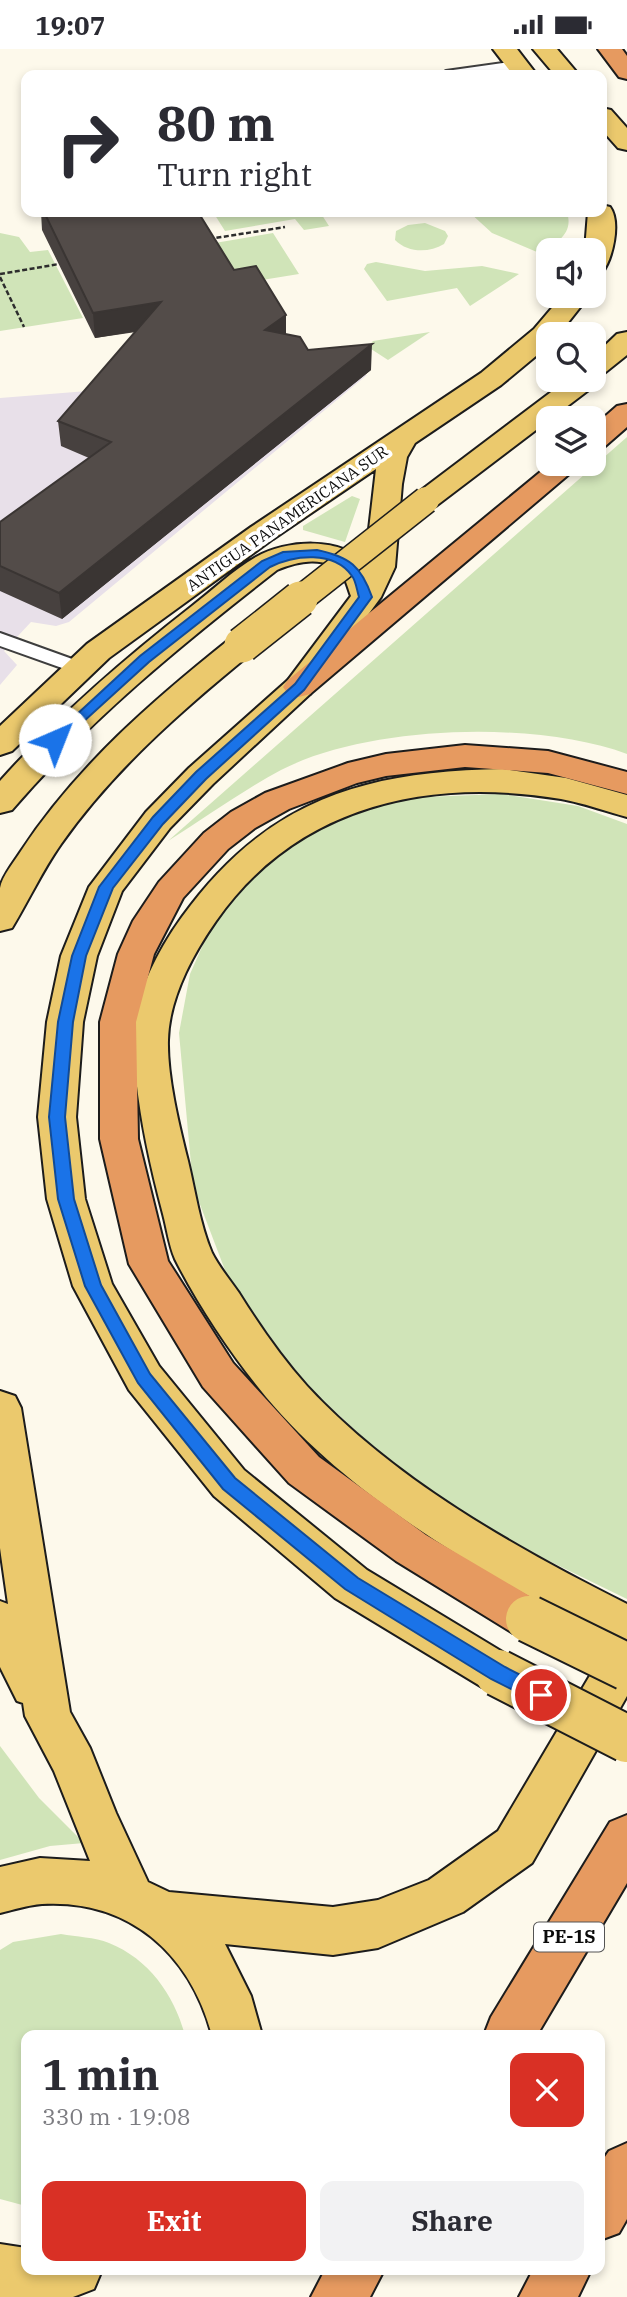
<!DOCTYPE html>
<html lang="en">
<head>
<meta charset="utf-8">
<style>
	:root { --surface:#fff; --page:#f2f2f3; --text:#2b2b33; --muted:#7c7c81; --accent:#d93025 }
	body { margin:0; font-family:"IBM Plex Serif",serif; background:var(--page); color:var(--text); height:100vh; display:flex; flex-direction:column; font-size:26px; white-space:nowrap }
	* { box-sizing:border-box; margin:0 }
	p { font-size:23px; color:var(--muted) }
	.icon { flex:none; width:38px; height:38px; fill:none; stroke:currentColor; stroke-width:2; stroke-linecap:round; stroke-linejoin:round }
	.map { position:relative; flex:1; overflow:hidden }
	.drawer { position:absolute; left:21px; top:1981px; width:584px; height:245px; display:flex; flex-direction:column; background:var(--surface); border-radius:14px; box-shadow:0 4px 10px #0003 }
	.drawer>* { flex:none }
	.guide { position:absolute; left:21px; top:21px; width:586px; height:147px; border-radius:14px; box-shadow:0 4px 10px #0003; background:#fff; color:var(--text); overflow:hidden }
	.controls { position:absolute; left:536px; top:189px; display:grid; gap:14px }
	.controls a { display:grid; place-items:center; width:70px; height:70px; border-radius:14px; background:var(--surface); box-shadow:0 4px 10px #0003; font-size:35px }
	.pin { position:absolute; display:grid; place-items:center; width:60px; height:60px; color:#fff; margin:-30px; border:4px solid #fff; border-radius:50%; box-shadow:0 2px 7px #0007 }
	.me { position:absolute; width:77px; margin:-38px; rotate:44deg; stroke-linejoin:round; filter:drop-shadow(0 0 5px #0008) }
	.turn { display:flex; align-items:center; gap:24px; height:147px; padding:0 21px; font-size:32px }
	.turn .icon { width:91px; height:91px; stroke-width:2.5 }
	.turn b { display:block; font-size:49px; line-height:60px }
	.round { display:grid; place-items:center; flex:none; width:74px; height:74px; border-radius:14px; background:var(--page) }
	.overview { display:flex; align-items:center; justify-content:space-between; height:119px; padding:0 21px }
	h1 { font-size:42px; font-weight:700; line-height:52px }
	.primary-button { display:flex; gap:14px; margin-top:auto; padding:14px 21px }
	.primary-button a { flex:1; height:80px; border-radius:14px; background:var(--accent); color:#fff; font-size:28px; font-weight:700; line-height:80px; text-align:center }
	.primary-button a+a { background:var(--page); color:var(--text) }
	.status { display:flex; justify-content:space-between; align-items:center; height:49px; padding:0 35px; background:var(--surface); direction:ltr }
	.status svg { height:19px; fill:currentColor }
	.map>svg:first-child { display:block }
	.industrial { fill:#e8e0e9 }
	.green { fill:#d0e4b8 }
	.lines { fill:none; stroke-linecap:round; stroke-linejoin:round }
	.lane-casing { stroke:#3e3e3e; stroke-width:4 }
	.primary-casing { stroke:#1c1c1c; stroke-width:4 }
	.highway-casing { stroke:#1c1c1c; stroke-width:4 }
	.path { stroke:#2d2d2d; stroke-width:2.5; stroke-dasharray:5 2.5; stroke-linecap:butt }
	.lane { fill:#fff; fill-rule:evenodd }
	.primary { fill:#ebc96d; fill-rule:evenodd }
	.highway { fill:#e69a60; fill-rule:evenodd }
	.primary-bridge-far2-casing { stroke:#1c1c1c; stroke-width:29; stroke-linecap:butt }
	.primary-bridge-far1-casing { stroke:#1c1c1c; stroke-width:38; stroke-linecap:butt }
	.primary-bridge-casing { stroke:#1c1c1c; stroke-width:50; stroke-linecap:butt }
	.primary-bridge-far2 { stroke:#ebc96d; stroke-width:26 }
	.primary-bridge-far1 { stroke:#ebc96d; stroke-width:35 }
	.primary-bridge { stroke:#ebc96d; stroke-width:46 }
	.wall { fill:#47413f }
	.shaded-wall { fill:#3a3533 }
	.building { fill:#534c49; stroke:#3a3533; stroke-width:2 }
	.route { fill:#1a73e8; stroke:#114b97; stroke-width:2 }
	.labels { text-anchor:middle; stroke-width:7; stroke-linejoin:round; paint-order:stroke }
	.far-street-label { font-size:16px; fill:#0b0b0b; stroke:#fff }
	.shield { fill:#fff; stroke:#545454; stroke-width:2 }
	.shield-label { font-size:18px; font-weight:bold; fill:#0b0b0b }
</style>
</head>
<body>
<div class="status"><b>19:07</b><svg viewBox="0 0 49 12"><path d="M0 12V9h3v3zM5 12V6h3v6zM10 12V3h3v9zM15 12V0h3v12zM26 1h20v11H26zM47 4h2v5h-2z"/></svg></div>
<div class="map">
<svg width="627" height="2248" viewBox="0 0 627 2248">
	<rect width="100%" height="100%" fill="#fdf9eb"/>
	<path class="industrial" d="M 350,321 L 367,326 L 69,573 L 56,577 L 31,573 L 4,602 L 17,616 L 0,636 L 0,349 Z"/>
	<path class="green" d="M 213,163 L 320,163 L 329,177 L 304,181 L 295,170 L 225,182 Z
		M 469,163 L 567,163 C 574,186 556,191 544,206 L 492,184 Z
		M 425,174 L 445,182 L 448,187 L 444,195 C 429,204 408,204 395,191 L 396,182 L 408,176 Z
		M 0,184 L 19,188 L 30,203 L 48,201 L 83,269 L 0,282 Z
		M 273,184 L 299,225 L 262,231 L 168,202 Z
		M 376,213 L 425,222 L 482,217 L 519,225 L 470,257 L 457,239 L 387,252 L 364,220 L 367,215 Z
		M 430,283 L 388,311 L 368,298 L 373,292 Z
		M 627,388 L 627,705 C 535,671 369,676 281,721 C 242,742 205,769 168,792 Z
		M 352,447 L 360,450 L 345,493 L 303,481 L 303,477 Z
		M 501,745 L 578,757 L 627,775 L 627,1550 L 504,1490 L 394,1417 L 303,1333 L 228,1229 L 193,1137 L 179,984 L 190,925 L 217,864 L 269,809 L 320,779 L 399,749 Z
		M 0,1697 L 39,1749 L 84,1794 L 50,1797 L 0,1811 Z
		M 61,1885 C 76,1888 95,1888 109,1894 C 149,1910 174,1946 185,1986 L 26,1986 L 26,2157 L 0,2150 L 0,1901 L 13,1893 Z"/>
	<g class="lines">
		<defs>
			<path id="lane" d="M 517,12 L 522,13 L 522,19 L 476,26 L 439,26 L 446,22 Z
				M 0,584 L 86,615 L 89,619 L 79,625 L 0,597 Z"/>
			<path id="primary" d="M 493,0 L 517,0 L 537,26 L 513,26 Z
				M 533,0 L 557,0 L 579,26 L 555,26 Z
				M 602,59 L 611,61 L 627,79 L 627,101 L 618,99 L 602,81 Z
				M 602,156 L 610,158 C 621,173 613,209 602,224 L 593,226 L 593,201 L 585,201 L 588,163 L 602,163 Z
				M 562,247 L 589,247 L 559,285 L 548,285 L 548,297 L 501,336 L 415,394 L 407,408 L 402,435 L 395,518 L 381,548 L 310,645 L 213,735 L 170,779 L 122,842 L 97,907 L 83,973 L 76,1068 L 85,1150 L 112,1235 L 159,1317 L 244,1421 L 367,1521 L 514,1610 L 521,1624 L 514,1638 L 498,1644 L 482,1638 L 335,1549 L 214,1447 L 129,1341 L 73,1237 L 47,1150 L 38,1068 L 47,973 L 61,907 L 89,838 L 146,763 L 189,719 L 288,631 L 351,547 C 348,540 347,532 342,526 C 327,505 296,513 277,521 C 182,595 90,670 12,761 L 0,764 L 0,732 C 58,667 124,610 192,557 C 213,541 233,521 256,508 C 286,491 341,487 365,515 L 376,420 L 273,490 L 109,609 L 12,702 L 0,706 L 0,677 L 87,595 L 251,478 L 481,324 L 534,280 Z
				M 627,283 L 627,306 L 597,330 L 594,337 L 436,457 L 426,460 L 416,457 L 411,451 L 416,445 L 567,331 L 593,331 L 593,308 L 617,285 Z
				M 242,586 L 253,589 L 258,596 L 253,603 C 182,661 114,720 61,795 C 42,822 29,851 12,879 L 0,882 C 0,868 0,853 0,839 C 2,827 14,813 21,802 C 77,717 152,652 231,589 Z
				M 503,720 L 566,729 L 627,746 L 627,768 C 605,762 583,754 561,750 C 428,728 297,756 216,872 C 193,905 169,949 168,991 C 167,1027 179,1076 188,1112 C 195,1141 200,1176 212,1204 C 219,1218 230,1231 239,1244 C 259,1276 281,1308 307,1337 C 394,1431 514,1498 627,1555 L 627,1647 L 532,1814 L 463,1863 L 378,1899 L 333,1906 L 225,1895 L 251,1947 L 262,1986 L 212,1986 C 190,1905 130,1850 42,1855 C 28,1856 13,1861 0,1864 L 0,1818 L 40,1809 L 90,1812 L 54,1722 L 25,1667 L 23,1654 L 17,1652 L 0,1618 L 0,1552 L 8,1555 L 0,1499 L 0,1342 L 15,1347 L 21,1359 L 70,1663 L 90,1699 L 116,1764 L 148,1833 L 169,1843 L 333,1858 L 378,1851 L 429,1831 L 498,1782 L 611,1591 C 491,1529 354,1453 266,1348 C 233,1308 198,1256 175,1210 C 169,1196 167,1180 163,1165 C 151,1120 141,1075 136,1029 C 134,1016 131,1002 132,989 C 134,948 158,901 182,868 C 266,751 364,722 503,720 Z
				M 0,2195 L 26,2199 L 26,2221 L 102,2221 L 94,2240 L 73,2248 L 0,2248 Z"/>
			<path id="highway" d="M 598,0 L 622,0 L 627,7 L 627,30 L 619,28 Z
				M 627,355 L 627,378 L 603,399 L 593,401 L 593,378 L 617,357 Z
				M 550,415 L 581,415 L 310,645 L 299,648 L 288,645 L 283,638 L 288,631 Z
				M 465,696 L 548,702 L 627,723 L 627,745 L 548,724 L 465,718 L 386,727 L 357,734 L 289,760 L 255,779 L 228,800 L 183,849 L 154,905 L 136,973 L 138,1090 L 168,1212 L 233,1314 L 319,1408 L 426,1486 L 545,1556 L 551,1570 L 545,1584 L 529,1590 L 513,1584 L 396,1512 L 289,1434 L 203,1338 L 129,1215 L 100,1090 L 100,973 L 118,905 L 133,872 L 159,833 L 204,784 L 231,763 L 265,744 L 348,714 L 386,705 Z
				M 627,1766 L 627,1834 L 537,1986 L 484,1986 L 491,1968 L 610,1773 Z
				M 627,2094 L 627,2170 L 619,2184 L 600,2191 L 600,2115 L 609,2102 Z
				M 325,2221 L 384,2221 L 370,2248 L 311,2248 Z
				M 533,2221 L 591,2221 L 578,2248 L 519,2248 Z"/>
		</defs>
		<use href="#lane" class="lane-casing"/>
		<use href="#primary" class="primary-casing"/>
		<use href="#highway" class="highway-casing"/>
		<path class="path" d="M 209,190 L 285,178
			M 0,225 L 59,215
			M 0,228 L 24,278"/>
		<use href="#lane" class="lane"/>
		<use href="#primary" class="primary"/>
		<use href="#highway" class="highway"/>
		<defs>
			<path id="primary-bridge-far2" d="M 298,552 L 426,451"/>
			<path id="primary-bridge-far1" d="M 242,596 L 300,550"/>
			<path id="primary-bridge" d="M 529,1570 L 627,1618
				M 498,1624 L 627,1690"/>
		</defs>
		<use href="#primary-bridge-far2" class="primary-bridge-far2-casing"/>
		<use href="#primary-bridge-far1" class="primary-bridge-far1-casing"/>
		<use href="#primary-bridge" class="primary-bridge-casing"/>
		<use href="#primary-bridge-far2" class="primary-bridge-far2"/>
		<use href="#primary-bridge-far1" class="primary-bridge-far1"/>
		<use href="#primary-bridge" class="primary-bridge"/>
	</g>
	<path class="wall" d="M 41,163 L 198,163 L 234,221 L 286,266 L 286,285 L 308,301 L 371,321 L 62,570 L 0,542 L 0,473 L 89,409 L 61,397 L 58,372 L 136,283 L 95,289 L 42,181 Z"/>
	<path class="shaded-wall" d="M 161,253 L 162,278 L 95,289 L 93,264 Z
		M 286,266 L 286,291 L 265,281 Z
		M 372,295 L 371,321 L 62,570 L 59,544 Z"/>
	<path class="building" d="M 44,163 L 198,163 L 234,221 L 256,217 L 286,266 L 265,281 L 300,288 L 308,301 L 372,295 L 59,544 L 0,517 L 0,473 L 111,393 L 58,372 L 161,253 L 93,264 Z"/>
	<path class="route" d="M 317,501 C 350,508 361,517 372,548 L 304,641 L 206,730 L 163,775 L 113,839 L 86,907 L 73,973 L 65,1068 L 74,1150 L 101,1236 L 150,1325 L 235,1429 L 358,1529 L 505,1618 L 548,1640 L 550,1646 L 548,1652 L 541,1655 L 491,1630 L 345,1540 L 223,1440 L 138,1334 L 85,1237 L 58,1150 L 49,1068 L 58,973 L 72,907 L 99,838 L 153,768 L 196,723 L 295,635 L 359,548 C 357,542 356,532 352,527 C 334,501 294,506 270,518 L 149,613 L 60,694 L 55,696 L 49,691 L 140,607 L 262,512 L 283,503 Z"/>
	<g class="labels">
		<g class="far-street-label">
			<text transform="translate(287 469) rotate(-35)" y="6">ANTIGUA PANAMERICANA SUR</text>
		</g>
		<rect class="shield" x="534" y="1873.5" width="70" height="29" rx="5"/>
		<g class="shield-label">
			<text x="569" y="1894">PE-1S</text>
		</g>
	</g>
</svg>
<div class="controls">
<a><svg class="icon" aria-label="sound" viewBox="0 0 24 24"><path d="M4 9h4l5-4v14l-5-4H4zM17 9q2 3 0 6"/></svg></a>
<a><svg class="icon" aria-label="search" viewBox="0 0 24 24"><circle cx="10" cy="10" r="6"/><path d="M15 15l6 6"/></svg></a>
<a><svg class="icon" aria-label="layers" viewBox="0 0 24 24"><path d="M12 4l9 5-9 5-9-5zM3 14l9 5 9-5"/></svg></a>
</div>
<div class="pin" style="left:541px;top:1646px;background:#d93025"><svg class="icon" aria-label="arrive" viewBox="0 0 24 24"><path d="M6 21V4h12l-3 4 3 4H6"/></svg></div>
<svg class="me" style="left:55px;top:691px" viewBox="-20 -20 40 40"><circle r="19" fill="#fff"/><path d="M0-13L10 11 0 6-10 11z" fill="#1a73e8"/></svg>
<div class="guide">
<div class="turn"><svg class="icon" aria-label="right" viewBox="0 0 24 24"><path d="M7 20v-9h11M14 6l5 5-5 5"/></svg><div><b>80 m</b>Turn right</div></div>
</div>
<section class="drawer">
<div class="overview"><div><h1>1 min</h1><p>330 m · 19:08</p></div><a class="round" style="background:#d93025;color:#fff"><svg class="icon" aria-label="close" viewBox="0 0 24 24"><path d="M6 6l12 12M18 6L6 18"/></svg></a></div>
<div class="primary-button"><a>Exit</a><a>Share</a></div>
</section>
</div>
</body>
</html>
